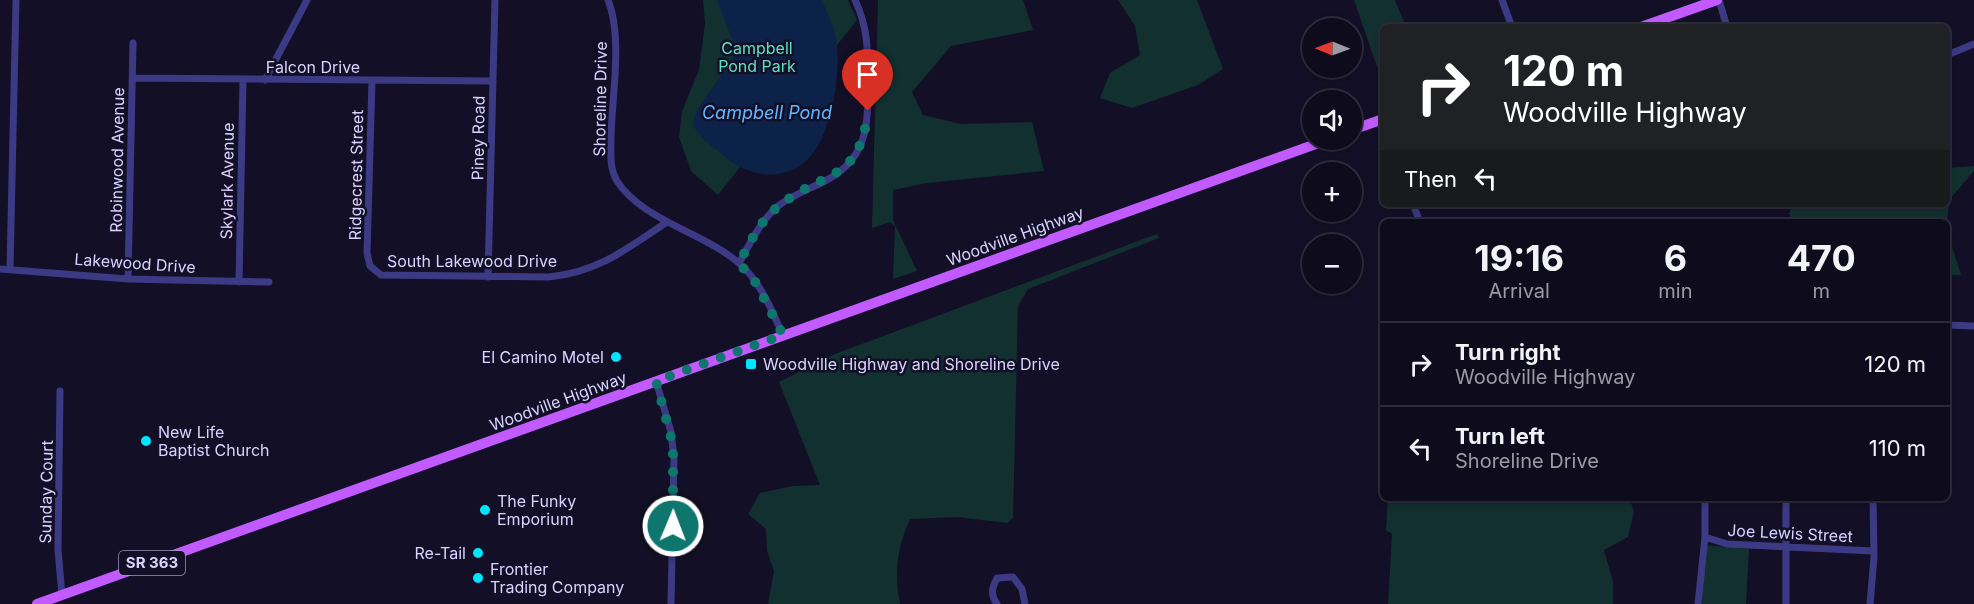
<!DOCTYPE html>
<html lang="en">
<head>
<meta charset="utf-8">
<style>
	:root { --surface:#0e0b1c; --page:#1c1929; --text:#f1f3f6; --muted:#9b9ba3; --line:#2e2b3b }
	body { margin:0; font-family:Inter,sans-serif; background:var(--page); color:var(--text); height:100vh; display:flex; flex-direction:column; font-size:22px; white-space:nowrap }
	* { box-sizing:border-box; margin:0 }
	p { font-size:20px; color:var(--muted) }
	.icon { flex:none; width:33px; height:33px; fill:none; stroke:currentColor; stroke-width:2; stroke-linecap:round; stroke-linejoin:round }
	.map { position:relative; flex:1; overflow:hidden }
	.sheet { position:absolute; left:1380px; top:219px; width:570px; height:282px; display:flex; flex-direction:column; background:var(--surface); border-radius:9px; box-shadow:0 3px 9px #0003,0 0 0 2px var(--line) }
	.sheet>* { flex:none }
	.top-card { position:absolute; left:1380px; top:24px; width:570px; height:183px; border-radius:9px; box-shadow:0 3px 9px #0003,0 0 0 2px var(--line); background:#202124; color:#fff; overflow:hidden }
	.needle { width:39px; rotate:271deg }
	.controls { position:absolute; left:1302px; top:18px; display:grid; gap:12px }
	.controls a { display:grid; place-items:center; width:60px; height:60px; border-radius:50%; background:var(--surface); box-shadow:0 3px 9px #0003,0 0 0 2px var(--line); font-size:30px }
	.pin { position:absolute; display:grid; place-items:center; width:51px; height:51px; color:#fff; margin:-62px -26px; border-radius:50% 50% 50% 0; rotate:-45deg; box-shadow:0 0 6px #0007 }
	.pin .icon { rotate:45deg }
	.me { position:absolute; width:66px; margin:-33px; rotate:1deg; stroke-linejoin:round; filter:drop-shadow(0 0 4px #0008) }
	.turn { display:flex; align-items:center; gap:21px; height:126px; padding:0 24px; font-size:27px }
	.turn .icon { width:78px; height:78px; stroke-width:2.5 }
	.turn b { display:block; font-size:42px; line-height:51px }
	.then { display:flex; align-items:center; height:57px; padding:0 24px; background:#0003; gap:12px; font-size:22px }
	.eta { display:flex; justify-content:space-evenly; align-items:center; height:102px; text-align:center }
	.eta b { font-size:36px; font-weight:700; line-height:42px }
	ul { padding:0; list-style:none }
	li { display:flex; align-items:center; gap:18px; height:84px; padding:0 24px; border-top:2px solid var(--line) }
	li div { flex:1 }
	li b { display:block; font-size:22px }
	li em { font-style:normal }
	.map>svg:first-child { display:block }
	.green { fill:#12302f }
	.water { fill:#0c2248 }
	.lines { fill:none; stroke-linecap:round; stroke-linejoin:round }
	.minor { stroke:#3d3a85; stroke-width:7 }
	.primary { stroke:#c25bff; stroke-width:10 }
	.route { stroke:#0f766e; stroke-width:10; stroke-dasharray:0 18 }
	.poi-dot { fill:#00e5ff; stroke:#130f26; stroke-width:2 }
	.labels { text-anchor:middle; stroke-width:5; stroke-linejoin:round; paint-order:stroke }
	.shield { fill:#130f26; stroke:#9e99be; stroke-width:1.5 }
	.shield-label { font-size:15px; font-weight:bold; fill:#d9d4ff }
	.park-label { font-size:16px; fill:#5fe0c0; stroke:#130f26 }
	.street-label { font-size:16px; fill:#d9d4ff; stroke:#130f26 }
	.poi-label { font-size:16px; fill:#d9d4ff; stroke:#130f26; text-anchor:start }
	.water-label { font-size:18px; font-style:italic; fill:#62b6ff; stroke:#130f26 }
</style>
</head>
<body>
<div class="map">
<svg width="1974" height="604" viewBox="0 0 1974 604">
	<rect width="100%" height="100%" fill="#130f26"/>
	<path class="green" d="M 703,0 L 848,0 L 857,20 L 718,195 L 691,171 L 679,137 L 682,111 L 699,70 L 705,23 Z
		M 878,0 L 1023,0 L 1033,30 L 951,46 L 912,92 L 923,115 L 961,124 L 1032,122 L 1044,171 L 927,183 L 893,190 L 893,220 L 917,271 L 893,279 L 895,226 L 890,222 L 872,228 Z
		M 1118,0 L 1197,0 L 1223,69 L 1198,85 L 1132,108 L 1100,98 L 1110,73 L 1140,55 L 1135,26 Z
		M 1354,0 L 1395,0 L 1406,27 L 1383,27 L 1383,84 Z
		M 1974,166 L 1974,171 L 1949,200 L 1947,225 L 1947,222 L 1793,222 L 1789,213 L 1793,204 L 1947,204 L 1947,168 Z
		M 1947,230 L 1961,275 L 1947,275 Z
		M 1157,234 L 1159,238 L 1028,289 L 1018,306 L 1013,518 L 1007,523 L 957,517 L 910,519 C 897,548 894,572 900,604 L 768,604 L 774,571 L 767,551 L 766,529 L 748,514 L 760,493 L 792,486 L 820,485 L 779,382 L 835,354 Z
		M 1388,498 L 1629,498 L 1634,511 L 1628,537 L 1604,550 L 1613,582 L 1613,604 L 1388,604 L 1392,534 L 1386,530 Z
		M 1703,545 L 1749,549 L 1746,604 L 1702,604 Z"/>
	<path class="water" d="M 717,0 L 822,0 C 827,12 834,26 836,39 C 842,71 832,134 809,158 C 785,183 749,177 725,157 C 714,147 700,139 693,125 L 696,112 L 737,52 Z"/>
	<g class="lines">
		<path class="minor" d="M 608,0 C 623,37 612,96 611,136 C 611,151 609,168 617,181 C 641,220 708,234 741,265 C 761,283 772,311 783,335
			M 1502,0 L 1512,27
			M 1719,0 L 1727,27
			M 1947,55 L 1974,44
			M 133,78 L 492,81
			M 265,80 L 307,0
			M 372,81 L 367,253 L 370,266 L 381,275 L 549,277 C 598,272 627,249 667,222
			M 1413,204 L 1420,222
			M 739,263 C 750,244 760,221 778,206 C 791,196 807,190 823,182 C 868,160 868,126 868,81 C 868,52 868,27 855,0
			M 0,269 L 128,279 L 269,282
			M 10,269 L 16,0
			M 488,277 L 495,0
			M 128,279 L 133,43
			M 239,282 L 243,80
			M 1947,325 L 1974,326
			M 656,381 L 671,432 L 674,458 L 671,604
			M 60,391 L 58,550 L 62,595
			M 1705,537 L 1727,544 L 1874,551
			M 997,604 C 990,594 992,588 997,578 L 1013,577 L 1022,589 L 1025,604
			M 1698,604 L 1705,537 L 1705,498
			M 1786,604 L 1786,498
			M 1870,604 L 1874,557 L 1873,498"/>
		<path class="primary" d="M 1641,27 L 1717,0
			M 1352,130 L 1383,119
			M 37,604 L 1327,140"/>
	</g>
	<g class="lines">
		<path class="route" d="M 673,526 L 673,445 L 656,381 L 783,335 L 756,283 L 739,263 C 750,243 760,220 779,206 C 825,169 859,184 868,111"/>
	</g>
	<g class="poi-dot">
		<circle cx="616" cy="357" r="6"/>
		<rect x="745" y="358" width="12" height="12" rx="3"/>
		<circle cx="146" cy="441" r="6"/>
		<circle cx="485" cy="510" r="6"/>
		<circle cx="478" cy="553" r="6"/>
		<circle cx="478" cy="578" r="6"/>
	</g>
	<g class="labels">
		<rect class="shield" x="119" y="551" width="66" height="24" rx="4.5"/>
		<g class="shield-label">
			<text x="152" y="568">SR 363</text>
		</g>
		<g class="park-label">
			<text x="757" y="54">Campbell<tspan x="757" dy="18">Pond Park</tspan></text>
		</g>
		<g class="street-label">
			<text x="313" y="73">Falcon Drive</text>
			<text transform="translate(600 99) rotate(-89)" y="6">Shoreline Drive</text>
			<text transform="translate(478 138) rotate(-89)" y="6">Piney Road</text>
			<text transform="translate(117 160) rotate(-89)" y="6">Robinwood Avenue</text>
			<text transform="translate(356 175) rotate(-89)" y="6">Ridgecrest Street</text>
			<text transform="translate(227 181) rotate(-89)" y="6">Skylark Avenue</text>
			<text transform="translate(1015 236) rotate(-20)" y="6">Woodville Highway</text>
			<text x="472" y="267">South Lakewood Drive</text>
			<text transform="translate(135 263) rotate(4)" y="6">Lakewood Drive</text>
			<text transform="translate(558 401) rotate(-20)" y="6">Woodville Highway</text>
			<text transform="translate(46 492) rotate(-89)" y="6">Sunday Court</text>
			<text transform="translate(1790 533) rotate(3)" y="6">Joe Lewis Street</text>
		</g>
		<g class="poi-label">
			<text x="604" y="363" text-anchor="end">El Camino Motel</text>
			<text x="763" y="370">Woodville Highway and Shoreline Drive</text>
			<text x="158" y="438">New Life<tspan x="158" dy="18">Baptist Church</tspan></text>
			<text x="497" y="507">The Funky<tspan x="497" dy="18">Emporium</tspan></text>
			<text x="466" y="559" text-anchor="end">Re-Tail</text>
			<text x="490" y="575">Frontier<tspan x="490" dy="18">Trading Company</tspan></text>
		</g>
		<g class="water-label">
			<text x="767" y="119">Campbell Pond</text>
		</g>
	</g>
</svg>
<div class="controls">
<a><svg class="needle" viewBox="-14 -14 28 28"><path d="M0-13l5 13h-10z" fill="#e53935"/><path d="M0 13l5-13h-10z" fill="#9b9ba3"/></svg></a>
<a><svg class="icon" aria-label="sound" viewBox="0 0 24 24"><path d="M4 9h4l5-4v14l-5-4H4zM17 9q2 3 0 6"/></svg></a>
<a>+</a>
<a>−</a>
</div>
<div class="pin" style="left:868px;top:111px;background:#d93025"><svg class="icon" aria-label="arrive" viewBox="0 0 24 24"><path d="M6 21V4h12l-3 4 3 4H6"/></svg></div>
<svg class="me" style="left:673px;top:526px" viewBox="-20 -20 40 40"><circle r="17" fill="#0f766e" stroke="#fff" stroke-width="3"/><path d="M0-11L8 9 0 5-8 9z" fill="#fff"/></svg>
<div class="top-card">
<div class="turn"><svg class="icon" aria-label="right" viewBox="0 0 24 24"><path d="M7 20v-9h11M14 6l5 5-5 5"/></svg><div><b>120 m</b>Woodville Highway</div></div>
<div class="then">Then<svg class="icon" aria-label="left" viewBox="0 0 24 24"><path d="M17 20v-9H6M10 6l-5 5 5 5"/></svg></div>
</div>
<section class="sheet">
<div class="eta">
<div><b>19:16</b><p>Arrival</p></div>
<div><b>6</b><p>min</p></div>
<div><b>470</b><p>m</p></div>
</div>
<ul>
<li><svg class="icon" aria-label="right" viewBox="0 0 24 24"><path d="M7 20v-9h11M14 6l5 5-5 5"/></svg><div><b>Turn right</b><p>Woodville Highway</p></div><em>120 m</em></li>
<li><svg class="icon" aria-label="left" viewBox="0 0 24 24"><path d="M17 20v-9H6M10 6l-5 5 5 5"/></svg><div><b>Turn left</b><p>Shoreline Drive</p></div><em>110 m</em></li>
</ul>
</section>
</div>
</body>
</html>
